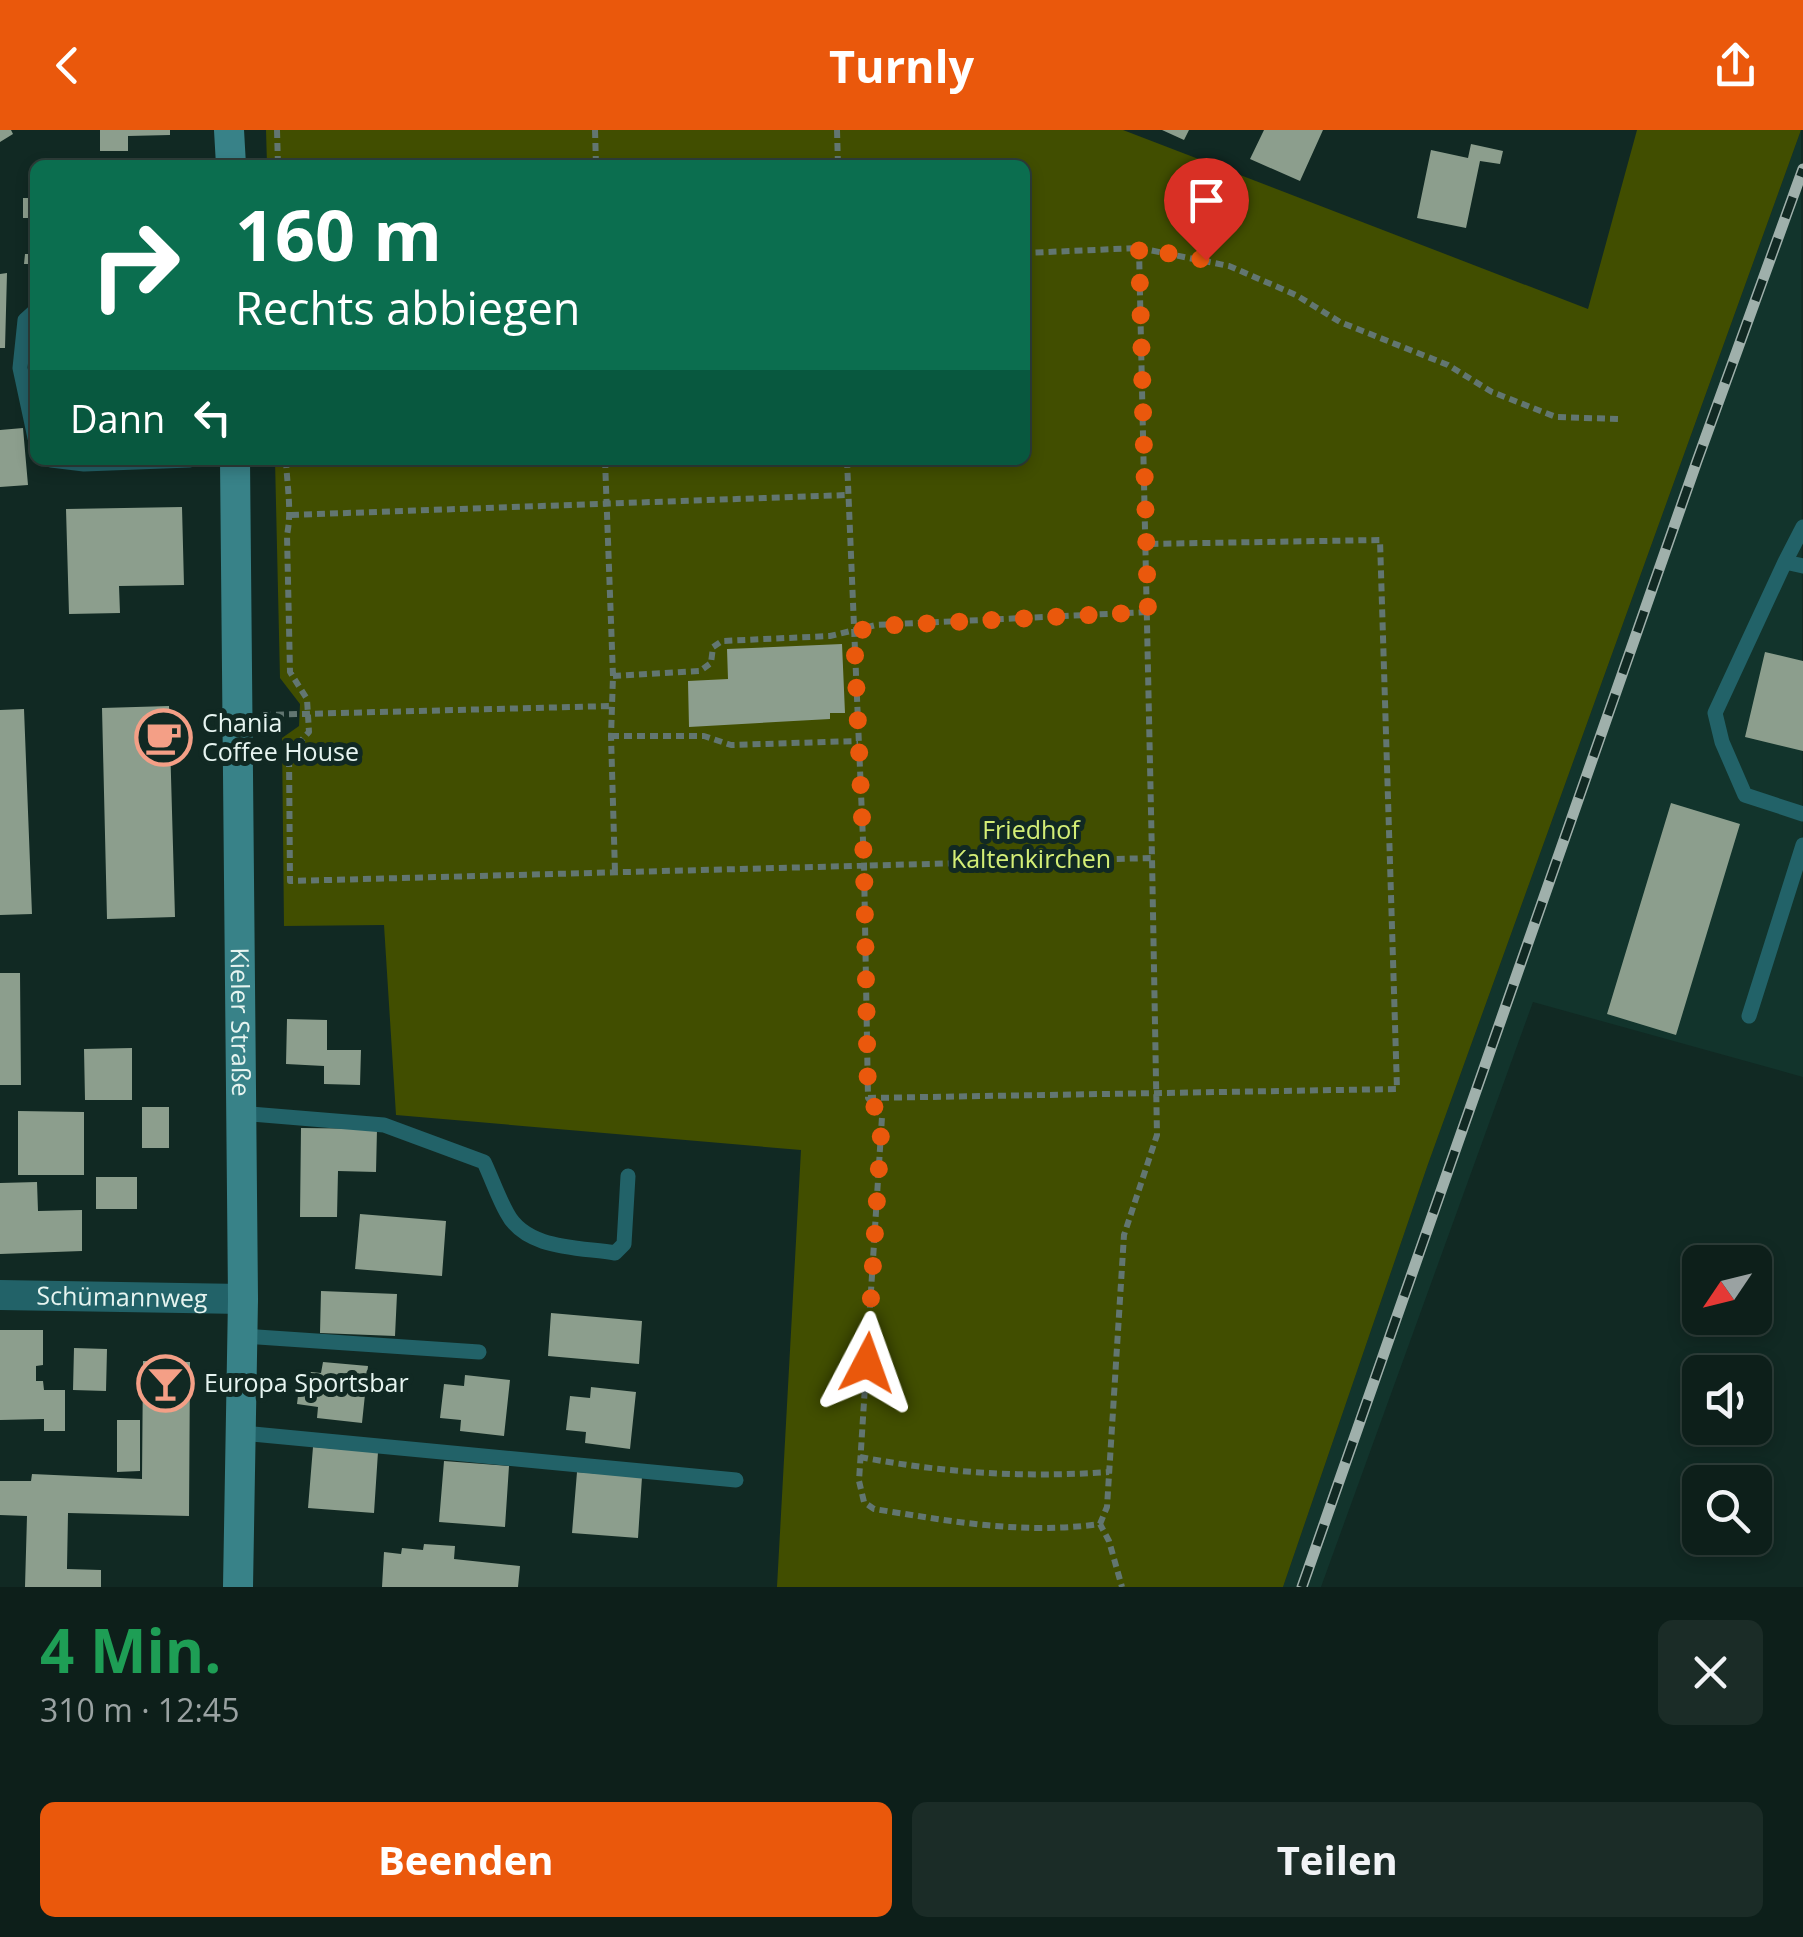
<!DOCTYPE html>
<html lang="de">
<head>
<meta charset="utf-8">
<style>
	:root { --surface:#0d1f1a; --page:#1b2c27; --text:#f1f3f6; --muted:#9aa2a2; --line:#2d3d39; --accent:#ea580c }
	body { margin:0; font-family:"Open Sans",sans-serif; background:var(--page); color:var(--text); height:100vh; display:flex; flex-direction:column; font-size:38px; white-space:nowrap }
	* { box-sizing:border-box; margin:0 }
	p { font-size:32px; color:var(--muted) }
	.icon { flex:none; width:55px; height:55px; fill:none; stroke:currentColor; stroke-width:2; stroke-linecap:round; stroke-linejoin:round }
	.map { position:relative; height:1457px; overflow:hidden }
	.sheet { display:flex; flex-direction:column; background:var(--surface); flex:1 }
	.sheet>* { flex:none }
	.hud { position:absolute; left:30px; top:30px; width:1000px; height:305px; border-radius:15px; box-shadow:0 5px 15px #0003,0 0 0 2px var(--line); background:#0b6e4f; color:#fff; overflow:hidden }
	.needle { width:65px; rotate:235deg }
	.buttons { position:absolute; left:1682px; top:1115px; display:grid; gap:20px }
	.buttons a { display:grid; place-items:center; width:90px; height:90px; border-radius:15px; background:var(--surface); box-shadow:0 5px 15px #0003,0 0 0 2px var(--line); font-size:50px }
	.pin { position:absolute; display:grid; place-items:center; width:85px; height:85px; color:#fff; margin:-102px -42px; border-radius:50% 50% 50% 0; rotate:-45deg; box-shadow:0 0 10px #0007 }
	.pin .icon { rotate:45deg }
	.me { position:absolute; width:110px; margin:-55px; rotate:4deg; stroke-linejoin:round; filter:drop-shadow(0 0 8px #0008) }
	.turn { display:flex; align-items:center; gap:35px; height:210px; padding:0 40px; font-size:45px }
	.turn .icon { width:130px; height:130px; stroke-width:2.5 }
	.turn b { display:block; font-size:70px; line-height:85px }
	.then { display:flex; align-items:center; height:95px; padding:0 40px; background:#0003; gap:20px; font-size:38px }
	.round { display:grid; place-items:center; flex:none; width:105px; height:105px; border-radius:15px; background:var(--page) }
	.overview { display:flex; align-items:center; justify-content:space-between; height:170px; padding:0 40px }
	h1 { font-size:60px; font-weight:700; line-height:75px; color:#1e9e55 }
	.action { display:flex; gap:20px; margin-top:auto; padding:20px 40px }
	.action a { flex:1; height:115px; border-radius:15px; background:var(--accent); color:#fff; font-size:40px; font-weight:700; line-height:115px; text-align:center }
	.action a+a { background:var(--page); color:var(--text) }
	header { display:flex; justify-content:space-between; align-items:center; height:130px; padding:0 40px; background:var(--accent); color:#fff; font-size:45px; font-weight:700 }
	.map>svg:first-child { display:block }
	.built { fill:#12342c }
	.green { fill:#414e00 }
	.building { fill:#8c9e8d }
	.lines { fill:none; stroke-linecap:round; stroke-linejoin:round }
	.path { stroke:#627671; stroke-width:6; stroke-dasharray:8 5; stroke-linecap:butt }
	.service { stroke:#226268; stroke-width:15 }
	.minor { stroke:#226268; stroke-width:30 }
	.secondary { stroke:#388288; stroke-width:30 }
	.rail-casing { stroke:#9fb0ab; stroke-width:11 }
	.rail { stroke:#112923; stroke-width:8; stroke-dasharray:22; stroke-linecap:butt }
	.route { stroke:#ea580c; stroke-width:18; stroke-dasharray:0 32.4 }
	.labels { text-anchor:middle; stroke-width:10; stroke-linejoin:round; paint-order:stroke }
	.poi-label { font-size:25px; fill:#e6f4f0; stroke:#112923; text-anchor:start }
	.park-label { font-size:25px; fill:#d4ee76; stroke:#112923 }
	.street-label { font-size:25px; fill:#e6f4f0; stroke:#112923 }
</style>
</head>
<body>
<header><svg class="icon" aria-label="back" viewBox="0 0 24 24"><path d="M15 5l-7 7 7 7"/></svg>Turnly<svg class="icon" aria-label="share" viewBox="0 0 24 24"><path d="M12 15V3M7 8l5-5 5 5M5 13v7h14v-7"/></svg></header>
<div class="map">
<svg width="1803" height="1457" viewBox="0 0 1803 1457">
	<rect width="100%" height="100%" fill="#112923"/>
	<path class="built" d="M 1801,0 L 1803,947 L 1533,872 L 1321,1457 L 1283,1457 L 1427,1037 Z"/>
	<path class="green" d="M 266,0 L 1123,0 L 1588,179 L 1637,0 L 1801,0 L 1427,1037 L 1283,1457 L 777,1457 L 801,1020 L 396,985 L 384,795 L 284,796 L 282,608 L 299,596 L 300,574 L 280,548 L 275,330 L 1025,330 L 1025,35 L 267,35 Z"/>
	<path class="building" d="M 0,0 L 11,0 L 13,4 L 0,12 Z
		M 100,0 L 170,0 L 170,5 L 128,6 L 128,21 L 100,21 Z
		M 1162,0 L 1189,0 L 1184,10 Z
		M 1264,0 L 1323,0 L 1300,51 L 1250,29 Z
		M 1471,14 L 1503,21 L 1500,34 L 1480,31 L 1466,98 L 1417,88 L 1431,20 L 1468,28 Z
		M 31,43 L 35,43 L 35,134 L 24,134 L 25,124 L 31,124 L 31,88 L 23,88 L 23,68 L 31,68 Z
		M 7,143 L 5,218 L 0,218 L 0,144 Z
		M 23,298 L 28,355 L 0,357 L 0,300 Z
		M 182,377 L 184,455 L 119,456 L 120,483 L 69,484 L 66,379 Z
		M 842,514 L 845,583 L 830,583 L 830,589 L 689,597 L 688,551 L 728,549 L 727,519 Z
		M 1765,522 L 1803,531 L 1803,621 L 1745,607 Z
		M 169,576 L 175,787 L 107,789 L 102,578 Z
		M 24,579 L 32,784 L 0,785 L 0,580 Z
		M 1671,673 L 1740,694 L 1676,905 L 1607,884 Z
		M 0,843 L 20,843 L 21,955 L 0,955 Z
		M 287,889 L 327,890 L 327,920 L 361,920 L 360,955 L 324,954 L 324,936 L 286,934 Z
		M 132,918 L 132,970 L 85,970 L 84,919 Z
		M 142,977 L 169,977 L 169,1018 L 142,1018 Z
		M 18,981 L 84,982 L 84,1045 L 18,1045 Z
		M 301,998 L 377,999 L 376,1042 L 338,1041 L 337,1087 L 300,1087 Z
		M 96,1047 L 137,1047 L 137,1079 L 96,1079 Z
		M 37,1052 L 38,1081 L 82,1080 L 82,1121 L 0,1124 L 0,1053 Z
		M 360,1084 L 446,1091 L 442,1146 L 355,1139 Z
		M 321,1161 L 397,1164 L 395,1206 L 320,1203 Z
		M 551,1183 L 642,1191 L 639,1234 L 548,1226 Z
		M 0,1200 L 43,1200 L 43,1235 L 36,1236 L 36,1251 L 43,1251 L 44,1260 L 65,1260 L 65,1301 L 44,1301 L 44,1289 L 0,1290 Z
		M 74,1218 L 107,1219 L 106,1261 L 73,1260 Z
		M 143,1231 L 190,1232 L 189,1386 L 68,1383 L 67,1439 L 101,1440 L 101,1457 L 25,1457 L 27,1386 L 0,1385 L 0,1351 L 31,1351 L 32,1344 L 142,1349 Z
		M 323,1232 L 368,1236 L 362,1293 L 317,1288 L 318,1277 L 297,1274 L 301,1241 L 321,1243 Z
		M 465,1245 L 510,1250 L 504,1306 L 460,1301 L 461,1290 L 440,1288 L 444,1254 L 464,1256 Z
		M 591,1257 L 636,1262 L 630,1319 L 585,1313 L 586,1302 L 566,1300 L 570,1266 L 590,1268 Z
		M 117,1290 L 140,1290 L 140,1341 L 117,1342 Z
		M 313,1317 L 378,1322 L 374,1383 L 308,1378 Z
		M 444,1331 L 509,1336 L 505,1397 L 439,1392 Z
		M 577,1342 L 642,1347 L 638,1408 L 572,1403 Z
		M 424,1414 L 455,1416 L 454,1429 L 520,1436 L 518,1457 L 382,1457 L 384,1422 L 401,1424 L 402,1418 L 423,1420 Z"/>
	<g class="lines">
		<path class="path" d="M 277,0 L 278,35
			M 595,0 L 596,35
			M 837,0 L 838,35
			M 1139,118 L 1229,136 L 1296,165 L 1340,192 L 1448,235 L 1492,262 L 1556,287 L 1619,289
			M 286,330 C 287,355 292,381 287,405 L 290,542 L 307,569 L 309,602 L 289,624 L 290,751 L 1152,728 L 1139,118 L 1025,123
			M 605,330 L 613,546 L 611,606 L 615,742
			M 847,330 L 864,734 L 868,968 L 882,987 L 859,1351 L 864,1372 L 874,1379 C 950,1391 1022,1405 1100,1394 L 1109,1411 L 1122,1457
			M 291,385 L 848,365
			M 613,546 L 700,541 L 711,533 L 713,517 L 722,511 L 830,506 L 876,495 L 1148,482
			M 263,585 L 611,576
			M 611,606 L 704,606 L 731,615 L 858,611
			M 868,968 L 1397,959 L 1380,410 L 1146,414
			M 860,1327 C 944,1343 1024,1348 1109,1342
			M 1100,1394 L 1107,1377 L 1124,1105 L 1157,1005 L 1152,728"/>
		<path class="service" d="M 35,181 L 25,190 L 20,238 L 35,308
			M 51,330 L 84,334 L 190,330
			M 1785,432 L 1803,397
			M 1803,436 L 1785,432 L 1715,583 L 1722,612 L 1745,665 L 1803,684
			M 1749,886 L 1803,715
			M 240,983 L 384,995 L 484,1032 C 492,1049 498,1067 507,1083 C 526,1120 580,1117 615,1123 L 624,1114 L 628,1046
			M 242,1206 L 479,1222
			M 242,1303 L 736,1350"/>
		<path class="minor" id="s1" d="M 0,1165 L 243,1169"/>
		<g class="secondary">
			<path d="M 229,0 L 231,35"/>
			<path id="s2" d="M 235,330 L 243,1169 L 238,1457"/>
		</g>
		<defs>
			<path id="rail" d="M 1302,1457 L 1697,331 L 1803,39"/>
		</defs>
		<use href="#rail" class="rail-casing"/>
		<use href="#rail" class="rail"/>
	</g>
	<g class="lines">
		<path class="route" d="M 867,1233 L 882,987 L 868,968 L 864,734 L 854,502 L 876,496 L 1148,482 L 1139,118 L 1206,130"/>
	</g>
	<defs>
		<symbol id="cafe-ring" viewBox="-11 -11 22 22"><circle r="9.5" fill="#112923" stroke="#f49f86" stroke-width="1.5"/><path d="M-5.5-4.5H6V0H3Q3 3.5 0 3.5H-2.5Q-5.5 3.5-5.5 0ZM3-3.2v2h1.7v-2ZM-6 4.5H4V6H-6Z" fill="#f49f86"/></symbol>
		<symbol id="bar-ring" viewBox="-11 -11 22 22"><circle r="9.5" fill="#112923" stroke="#f49f86" stroke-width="1.5"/><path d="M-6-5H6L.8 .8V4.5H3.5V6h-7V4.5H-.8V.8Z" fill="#f49f86"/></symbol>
	</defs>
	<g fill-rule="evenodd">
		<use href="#cafe-ring" x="132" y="576" width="63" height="63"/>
		<use href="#bar-ring" x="134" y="1222" width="63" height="63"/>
	</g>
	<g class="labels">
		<g class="poi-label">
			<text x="202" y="602">Chania<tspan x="202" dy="29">Coffee House</tspan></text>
			<text x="204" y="1262">Europa Sportsbar</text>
		</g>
		<g class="park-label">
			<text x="1031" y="709">Friedhof<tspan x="1031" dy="29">Kaltenkirchen</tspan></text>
		</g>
		<g class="street-label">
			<text dy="9" stroke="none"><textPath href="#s2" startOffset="562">Kieler Straße</textPath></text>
			<text dy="9" stroke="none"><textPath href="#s1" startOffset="122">Schümannweg</textPath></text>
		</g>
	</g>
</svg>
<div class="buttons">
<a><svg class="needle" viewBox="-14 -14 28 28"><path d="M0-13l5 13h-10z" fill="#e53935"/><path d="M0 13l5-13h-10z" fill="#9aa2a2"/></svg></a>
<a><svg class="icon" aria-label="sound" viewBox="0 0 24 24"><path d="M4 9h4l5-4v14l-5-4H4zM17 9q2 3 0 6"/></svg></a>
<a><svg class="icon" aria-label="search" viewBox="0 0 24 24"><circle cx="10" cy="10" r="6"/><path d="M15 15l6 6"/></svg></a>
</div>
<div class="pin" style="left:1206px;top:130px;background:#d93025"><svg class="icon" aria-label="arrive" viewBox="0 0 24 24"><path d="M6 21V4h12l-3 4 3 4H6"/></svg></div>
<svg class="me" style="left:867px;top:1233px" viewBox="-20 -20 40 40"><path d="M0-17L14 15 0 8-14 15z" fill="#ea580c" stroke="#fff" stroke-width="4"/></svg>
<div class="hud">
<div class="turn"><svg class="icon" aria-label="right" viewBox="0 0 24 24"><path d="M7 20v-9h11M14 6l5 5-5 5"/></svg><div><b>160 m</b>Rechts abbiegen</div></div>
<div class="then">Dann<svg class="icon" aria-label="left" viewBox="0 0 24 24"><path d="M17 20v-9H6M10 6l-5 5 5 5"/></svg></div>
</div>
</div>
<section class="sheet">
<div class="overview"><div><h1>4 Min.</h1><p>310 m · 12:45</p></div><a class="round"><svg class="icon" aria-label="close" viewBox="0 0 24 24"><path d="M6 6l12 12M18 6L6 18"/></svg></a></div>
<div class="action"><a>Beenden</a><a>Teilen</a></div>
</section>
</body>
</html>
